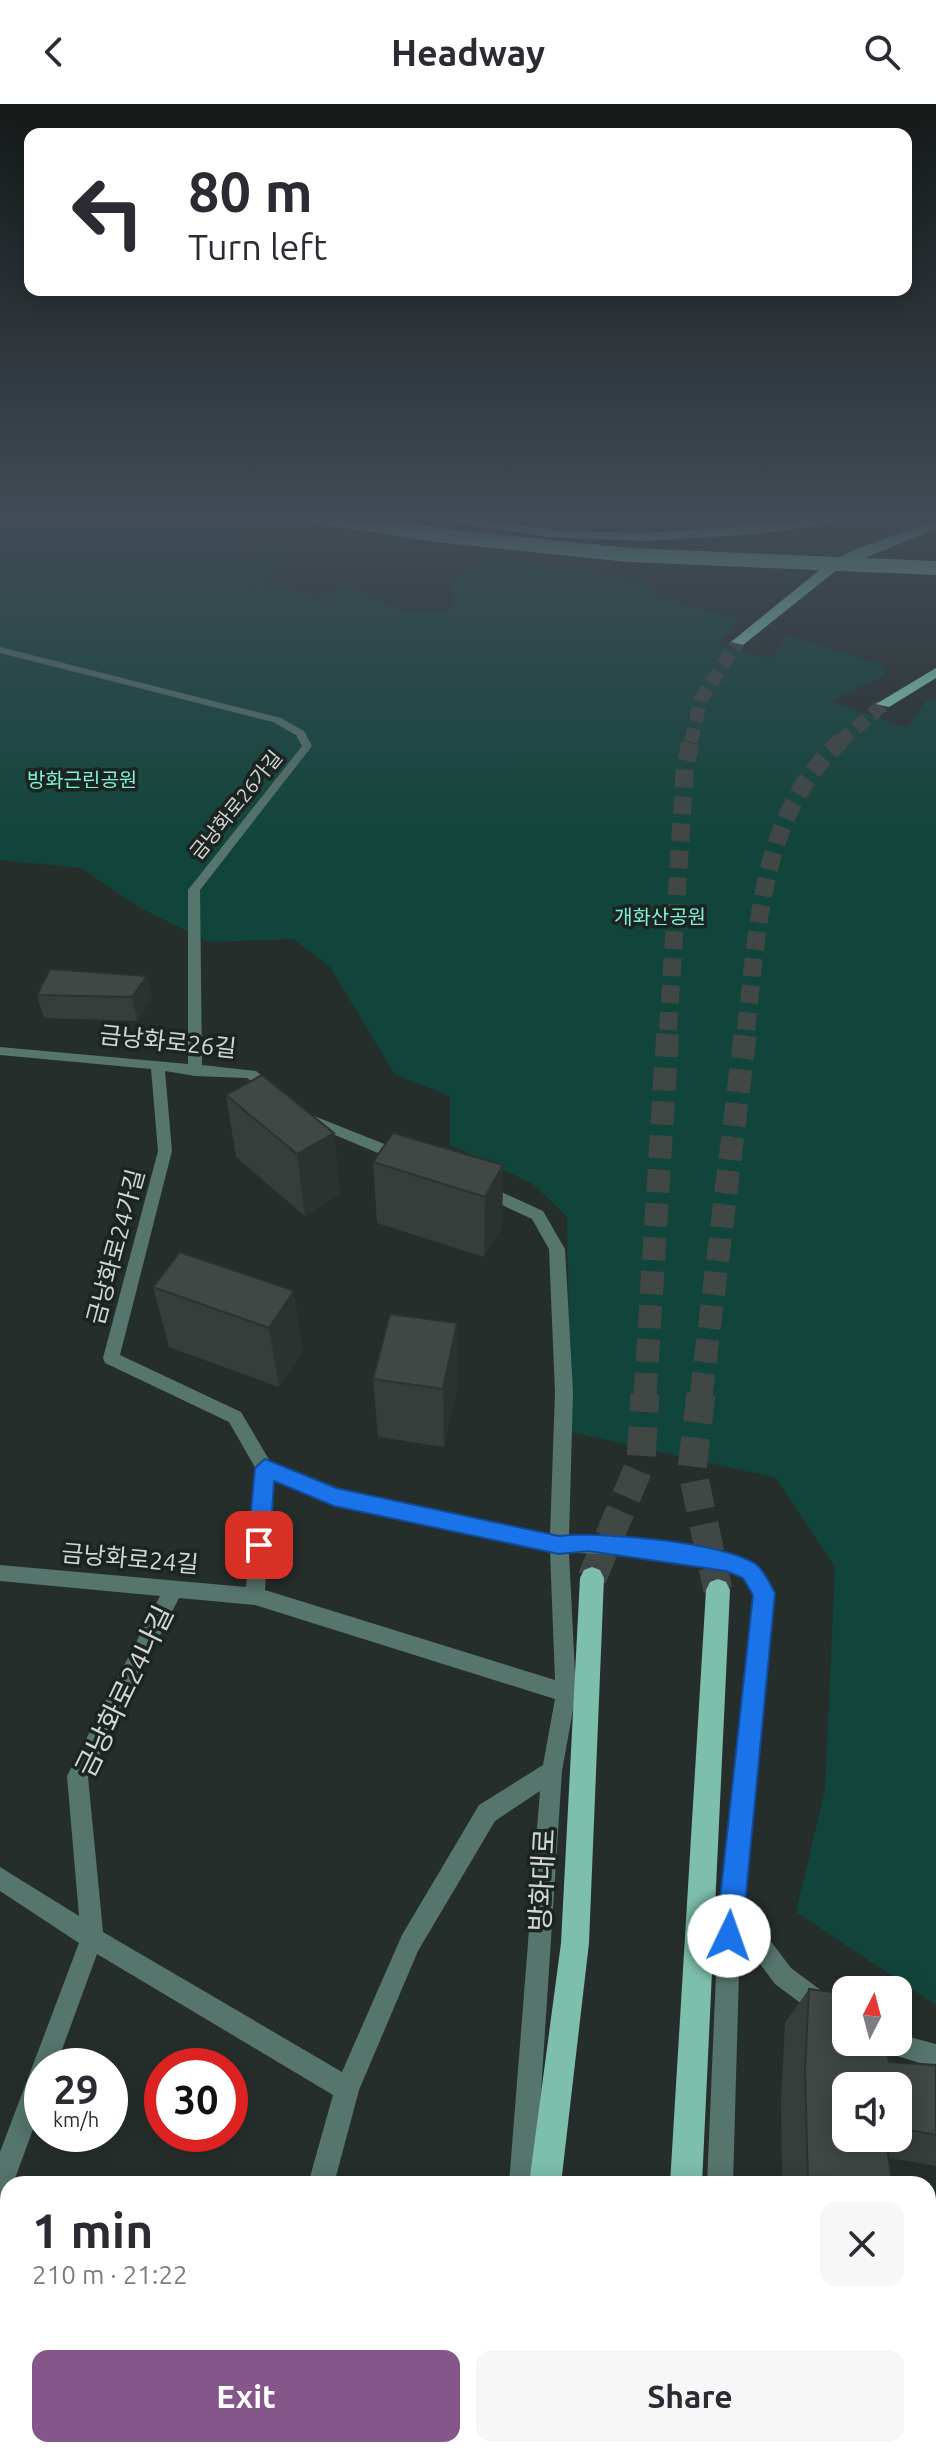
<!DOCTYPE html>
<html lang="en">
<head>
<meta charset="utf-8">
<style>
	:root { --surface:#fff; --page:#f7f7f7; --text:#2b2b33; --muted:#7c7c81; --accent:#855689 }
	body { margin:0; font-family:Ubuntu,"Noto Sans KR",sans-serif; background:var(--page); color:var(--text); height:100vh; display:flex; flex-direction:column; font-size:30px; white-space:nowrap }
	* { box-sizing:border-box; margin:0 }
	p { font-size:26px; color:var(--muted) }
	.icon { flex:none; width:44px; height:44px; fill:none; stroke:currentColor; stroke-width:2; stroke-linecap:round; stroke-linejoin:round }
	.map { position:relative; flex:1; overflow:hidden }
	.sheet { position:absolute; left:0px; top:2072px; width:936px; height:282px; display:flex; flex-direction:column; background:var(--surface); border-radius:24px 24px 0 0; box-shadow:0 4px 20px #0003 }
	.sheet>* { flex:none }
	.guide { position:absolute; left:24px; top:24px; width:888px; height:168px; border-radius:16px; box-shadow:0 4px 20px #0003; background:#fff; color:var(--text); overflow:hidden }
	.needle { width:52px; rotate:6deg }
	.buttons { position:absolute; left:832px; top:1872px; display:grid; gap:16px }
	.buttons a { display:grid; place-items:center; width:80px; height:80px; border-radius:16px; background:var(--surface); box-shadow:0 4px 20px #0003; font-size:40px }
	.speed { position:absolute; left:24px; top:1944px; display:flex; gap:16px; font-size:40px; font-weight:700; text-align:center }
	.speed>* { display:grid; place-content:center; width:104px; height:104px; border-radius:50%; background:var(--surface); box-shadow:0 4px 20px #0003; line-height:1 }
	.speed small { font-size:20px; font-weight:400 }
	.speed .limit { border:12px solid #d22; background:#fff; color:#111 }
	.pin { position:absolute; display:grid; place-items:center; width:68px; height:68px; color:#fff; margin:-34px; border-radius:16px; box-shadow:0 4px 12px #0006 }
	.me { position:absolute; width:88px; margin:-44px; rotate:3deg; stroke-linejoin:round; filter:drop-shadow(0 0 6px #0008) }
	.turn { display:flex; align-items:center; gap:28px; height:168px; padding:0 32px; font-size:36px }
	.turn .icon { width:104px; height:104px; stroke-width:2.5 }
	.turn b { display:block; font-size:56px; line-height:68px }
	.round { display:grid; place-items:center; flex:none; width:84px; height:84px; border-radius:16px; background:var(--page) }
	.headline { display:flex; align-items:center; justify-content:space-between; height:136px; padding:0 32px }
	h1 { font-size:48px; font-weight:700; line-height:60px }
	.action { display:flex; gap:16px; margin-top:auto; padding:16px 32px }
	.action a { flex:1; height:92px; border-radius:16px; background:var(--accent); color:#fff; font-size:32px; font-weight:700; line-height:92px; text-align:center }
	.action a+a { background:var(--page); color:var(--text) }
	header { display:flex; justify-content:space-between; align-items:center; height:104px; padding:0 32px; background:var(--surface); font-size:36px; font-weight:700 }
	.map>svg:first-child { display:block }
	.green { fill:#11453b }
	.water { fill:#378876 }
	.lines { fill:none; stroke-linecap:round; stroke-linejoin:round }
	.highway-tunnel-far3 { stroke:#404745; stroke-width:14; stroke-dasharray:14 7; stroke-linecap:butt }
	.highway-tunnel-far2 { stroke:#404745; stroke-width:18; stroke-dasharray:18 9; stroke-linecap:butt }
	.highway-tunnel-far1 { stroke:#404745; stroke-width:23; stroke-dasharray:23 11; stroke-linecap:butt }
	.highway-tunnel { stroke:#404745; stroke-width:29; stroke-dasharray:29 15; stroke-linecap:butt }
	.street { fill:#56756d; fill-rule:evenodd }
	.primary { fill:#7dbead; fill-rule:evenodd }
	.highway { fill:#8bdbc7; fill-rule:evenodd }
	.highway-bridge { stroke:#8bdbc7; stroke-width:14 }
	.wall { fill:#363e3b; fill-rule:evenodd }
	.shaded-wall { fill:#2c3230 }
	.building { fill:#3f4845; stroke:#2c3230; stroke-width:2 }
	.route { fill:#1a73e8; stroke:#114b97; stroke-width:2 }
	.labels { text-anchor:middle; stroke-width:7; stroke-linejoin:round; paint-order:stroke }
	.far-park-label { font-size:20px; fill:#7df2d7; stroke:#1c2422 }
	.far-street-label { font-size:20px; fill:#d1d6d5; stroke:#1c2422 }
	.street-label { font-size:24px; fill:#d1d6d5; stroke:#1c2422 }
	.near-street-label { font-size:28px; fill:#d1d6d5; stroke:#1c2422 }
</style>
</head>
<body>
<header><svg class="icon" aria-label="back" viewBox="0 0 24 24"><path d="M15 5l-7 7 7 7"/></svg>Headway<svg class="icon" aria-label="search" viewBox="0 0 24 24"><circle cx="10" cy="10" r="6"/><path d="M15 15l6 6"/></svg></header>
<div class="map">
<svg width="936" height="2353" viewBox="0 0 936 2353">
	<rect width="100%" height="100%" fill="#262e2c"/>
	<path class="green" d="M 0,412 L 246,412 L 230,447 L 254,456 L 279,446 L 285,455 L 262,479 L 317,494 L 350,482 L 407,509 L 453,505 L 453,477 L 474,459 L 499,454 L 642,476 L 655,491 L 737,514 L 718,541 L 772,555 L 788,531 L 883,561 L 885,572 L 831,597 L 906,624 L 927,596 L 936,597 L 936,1901 L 796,1808 L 825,1686 L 835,1463 L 776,1374 L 571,1328 L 567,1113 L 533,1080 L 450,1041 L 450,992 L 395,971 L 330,863 L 293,835 L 209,838 L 142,805 L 81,764 L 0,756 Z"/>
	<path class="water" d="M 676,412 L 790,412 L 785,419 L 745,424 Z"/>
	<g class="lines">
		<path class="highway-tunnel-far3" d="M 691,638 L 701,595 L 738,538
			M 840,638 L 884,600"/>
		<path class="highway-tunnel-far2" d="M 668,926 L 685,663 L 691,636
			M 746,926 C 758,825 760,708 842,636"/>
		<path class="highway-tunnel-far1" d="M 645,1292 L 668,924
			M 701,1292 L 746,924"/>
		<path class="highway-tunnel" d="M 701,1290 L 692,1365 L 718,1486
			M 592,1474 L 641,1358 L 645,1290"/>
		<path class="street" d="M 0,543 L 281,614 L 304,627 L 312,642 L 200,786 L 202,961 L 256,967 L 279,986 L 277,989 L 267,989 L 247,974 L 195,972 L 165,967 L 172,1047 L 120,1251 L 241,1308 L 271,1359 L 336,1386 L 550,1431 L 555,1288 L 549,1145 L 532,1115 L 478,1090 L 475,1086 L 478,1082 L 488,1082 L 543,1107 L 565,1145 L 573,1288 L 569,1433 C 607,1431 729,1438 758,1462 C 765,1468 770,1481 774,1489 L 741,1798 L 791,1864 L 846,1905 L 846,1931 L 838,1927 L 775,1880 L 740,1833 L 733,2080 L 707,2080 L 719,1801 L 754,1490 C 752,1485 749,1478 744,1474 C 722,1455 608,1450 575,1449 L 569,1449 L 576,1589 L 562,1667 L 535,2080 L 509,2080 L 540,1687 L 495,1717 L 418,1847 L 359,1986 L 334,2080 L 308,2080 L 333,1991 L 97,1850 L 56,1962 L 42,1962 L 42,2001 L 13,2080 L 8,2080 L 8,2091 L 0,2095 L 0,2048 L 79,1839 L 0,1787 L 0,1763 L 79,1812 L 67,1672 L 160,1492 L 0,1477 L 0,1461 L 246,1483 L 256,1365 L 229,1318 L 105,1259 L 103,1254 L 158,1047 L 151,965 L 0,951 L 0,943 L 188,960 L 188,786 L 302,642 L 296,631 L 273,618 L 0,549 ZM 273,1375 L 334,1401 L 550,1447 L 555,1576 L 265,1486 ZM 179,1494 L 255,1501 L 555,1595 L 543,1661 L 479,1701 L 402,1831 L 342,1968 L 103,1828 L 88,1673 Z
			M 309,1010 L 407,1049 L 409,1053 L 402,1058 L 397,1057 L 304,1018 L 302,1015 L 304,1012 Z
			M 898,1930 L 936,1940 L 936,1964 L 878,1946 L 874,1938 L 898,1938 Z
			M 0,2305 L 8,2306 L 8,2334 L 0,2333 Z
			M 132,2346 L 194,2346 L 197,2353 L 135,2353 Z
			M 284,2346 L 312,2346 L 312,2353 L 284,2353 Z"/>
		<path class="primary" d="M 592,1463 L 600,1466 L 604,1474 L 589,1839 L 561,2080 L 529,2080 L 561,1839 L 580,1474 L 584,1466 Z
			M 718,1475 L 726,1478 L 730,1486 L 702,2080 L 670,2080 L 706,1486 L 710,1478 Z
			M 497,2346 L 531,2346 L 531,2353 L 497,2353 Z
			M 670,2346 L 704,2346 L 704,2353 L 670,2353 Z"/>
		<path class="highway" d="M 415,412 L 446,412 L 566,427 L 643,429 L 881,412 L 760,430 L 643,437 L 548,433 Z
			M 936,417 L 936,425 L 838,465 L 743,541 L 731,538 L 828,459 L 858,444 Z
			M 936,564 L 936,574 L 889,603 L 876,600 Z"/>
		<path class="highway-bridge" d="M 313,412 L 445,432 L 629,451 L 936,464"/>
	</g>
	<path class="wall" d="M 50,865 L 152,895 L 137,917 L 44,914 L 37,891 Z
		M 226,991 L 334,1029 L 340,1090 L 305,1112 L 236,1053 Z
		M 373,1058 L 503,1061 L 502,1123 L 484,1153 L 377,1119 Z
		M 180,1148 L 303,1247 L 279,1283 L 169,1243 L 153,1183 Z
		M 457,1219 L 458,1278 L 444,1343 L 378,1333 L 373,1275 Z
		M 809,1885 L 889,1958 L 936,1961 L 936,2062 L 889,2054 L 892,2080 L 782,2080 L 781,1995 L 785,1919 ZM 898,1982 L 898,2034 L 846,2034 Z"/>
	<path class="shaded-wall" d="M 147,872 L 152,895 L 137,917 L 132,893 Z
		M 334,1029 L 340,1090 L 305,1112 L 297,1050 Z
		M 503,1061 L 502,1123 L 484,1153 L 485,1093 Z
		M 294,1187 L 303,1247 L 279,1283 L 269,1224 Z
		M 457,1219 L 458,1278 L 444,1343 L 443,1285 Z"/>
	<path class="building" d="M 50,865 L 147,872 L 132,893 L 37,891 Z
		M 262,971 L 334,1029 L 297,1050 L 226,991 Z
		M 393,1029 L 503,1061 L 485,1093 L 373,1058 Z
		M 180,1148 L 294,1187 L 269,1224 L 153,1183 Z
		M 390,1210 L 457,1219 L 443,1285 L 373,1275 Z
		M 809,1885 L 846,1890 L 846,1938 L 886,1938 L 889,1958 L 936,1961 L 936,2031 L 898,2024 L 898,1982 L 846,1982 L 846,2034 L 886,2034 L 892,2080 L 815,2080 L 808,2079 L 805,1965 Z"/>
	<linearGradient id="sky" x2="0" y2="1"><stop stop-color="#151918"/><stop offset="0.56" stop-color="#414c56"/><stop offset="1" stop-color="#414c56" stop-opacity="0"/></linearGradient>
	<rect width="936" height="741" fill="url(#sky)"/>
	<path class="route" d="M 265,1355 L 336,1384 L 559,1432 C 602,1427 717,1438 754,1459 C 763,1464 770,1480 775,1489 L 742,1832 L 738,1841 L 729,1845 L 720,1841 L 716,1832 L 753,1491 L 743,1474 L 726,1467 L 588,1447 L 559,1450 L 334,1402 L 274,1377 L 270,1441 L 267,1447 L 259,1450 L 251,1447 L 248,1441 L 255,1364 Z"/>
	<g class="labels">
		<g class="far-park-label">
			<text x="82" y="683">방화근린공원</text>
			<text x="660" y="820">개화산공원</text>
		</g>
		<g class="far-street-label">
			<text transform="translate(236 701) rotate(-51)" y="7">금낭화로26가길</text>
		</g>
		<g class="street-label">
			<text transform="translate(168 938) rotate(6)" y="8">금낭화로26길</text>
			<text transform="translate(116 1143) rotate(-75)" y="8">금낭화로24가길</text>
			<text transform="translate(130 1455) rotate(5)" y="8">금낭화로24길</text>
		</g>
		<g class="near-street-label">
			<text transform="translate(124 1587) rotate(-64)" y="10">금낭화로24나길</text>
			<text transform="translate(542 1776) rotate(-87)" y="10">방화대로</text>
		</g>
	</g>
</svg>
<div class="buttons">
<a><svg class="needle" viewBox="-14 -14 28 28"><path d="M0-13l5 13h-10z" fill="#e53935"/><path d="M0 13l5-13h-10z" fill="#7c7c81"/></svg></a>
<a><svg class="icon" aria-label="sound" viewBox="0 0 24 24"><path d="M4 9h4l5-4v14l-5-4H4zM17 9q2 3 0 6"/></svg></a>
</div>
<div class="speed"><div>29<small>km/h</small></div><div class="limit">30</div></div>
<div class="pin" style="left:259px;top:1441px;background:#d93025"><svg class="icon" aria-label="arrive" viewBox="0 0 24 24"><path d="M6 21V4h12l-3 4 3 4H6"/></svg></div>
<svg class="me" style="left:729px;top:1832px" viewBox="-20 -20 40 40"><circle r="19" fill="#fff"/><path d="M0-13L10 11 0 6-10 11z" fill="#1a73e8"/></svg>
<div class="guide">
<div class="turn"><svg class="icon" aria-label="left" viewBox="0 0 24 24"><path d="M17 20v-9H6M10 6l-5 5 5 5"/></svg><div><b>80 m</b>Turn left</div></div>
</div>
<section class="sheet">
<div class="headline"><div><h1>1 min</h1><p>210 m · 21:22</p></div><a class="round"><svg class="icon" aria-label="close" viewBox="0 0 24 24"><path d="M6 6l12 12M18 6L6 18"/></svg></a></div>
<div class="action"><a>Exit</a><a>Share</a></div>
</section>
</div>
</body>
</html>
